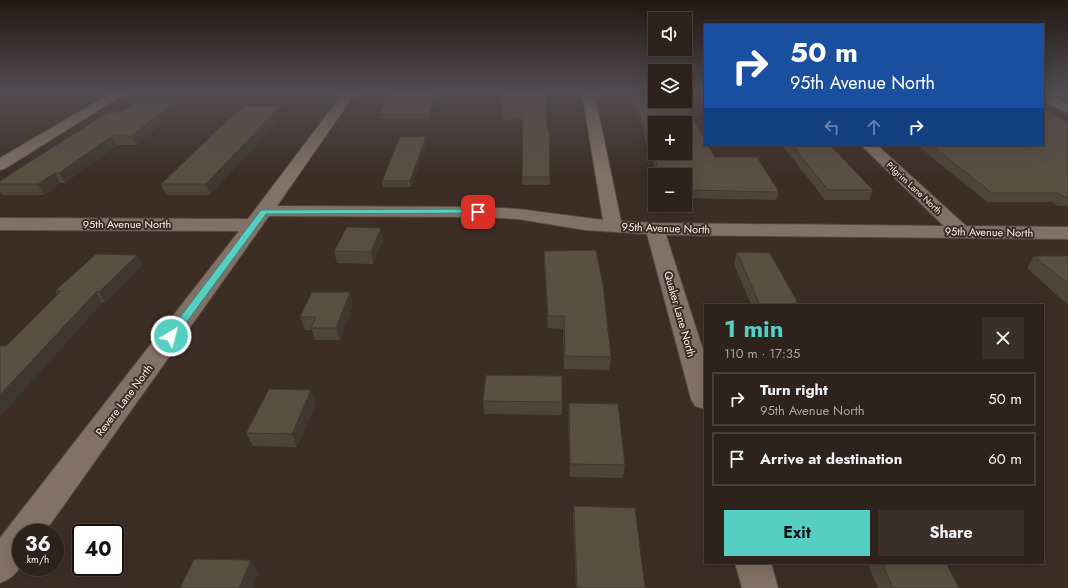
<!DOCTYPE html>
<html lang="en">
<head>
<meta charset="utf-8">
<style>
	:root { --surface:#2e221c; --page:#3a2f29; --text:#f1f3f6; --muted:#a7a4a3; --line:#493f3b; --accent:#57cec2 }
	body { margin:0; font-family:Jost,sans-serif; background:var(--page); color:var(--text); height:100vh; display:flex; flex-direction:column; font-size:15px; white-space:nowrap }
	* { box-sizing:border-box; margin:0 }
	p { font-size:13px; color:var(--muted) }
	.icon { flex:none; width:22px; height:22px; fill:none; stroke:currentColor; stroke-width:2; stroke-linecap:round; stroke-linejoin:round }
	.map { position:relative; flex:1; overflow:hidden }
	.sheet { position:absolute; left:704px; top:304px; width:340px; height:260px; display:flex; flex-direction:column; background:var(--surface); border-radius:0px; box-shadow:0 4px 16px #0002,0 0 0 1px var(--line) }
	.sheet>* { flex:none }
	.top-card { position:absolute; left:704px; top:24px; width:340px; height:122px; border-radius:0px; box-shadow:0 4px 16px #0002,0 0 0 1px var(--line); background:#1a4fa0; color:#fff; overflow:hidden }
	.fabs { position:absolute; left:648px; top:12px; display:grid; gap:8px }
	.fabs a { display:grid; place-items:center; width:44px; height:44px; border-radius:0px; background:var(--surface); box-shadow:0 4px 16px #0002,0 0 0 1px var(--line); font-size:20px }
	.speed { position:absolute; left:12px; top:524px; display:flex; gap:8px; font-size:20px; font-weight:700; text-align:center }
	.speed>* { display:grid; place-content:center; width:52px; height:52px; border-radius:50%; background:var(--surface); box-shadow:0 4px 16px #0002,0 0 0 1px var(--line); line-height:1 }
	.speed small { font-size:10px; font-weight:400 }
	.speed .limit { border:2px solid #111; border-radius:6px; background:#fff; color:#111 }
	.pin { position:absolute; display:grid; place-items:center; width:34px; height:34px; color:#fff; margin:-17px; border-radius:8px; box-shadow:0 2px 6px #0006 }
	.me { position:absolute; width:44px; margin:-22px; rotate:37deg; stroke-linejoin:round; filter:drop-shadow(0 0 3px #0008) }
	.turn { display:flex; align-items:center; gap:14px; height:84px; padding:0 20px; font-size:18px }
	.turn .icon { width:52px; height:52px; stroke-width:2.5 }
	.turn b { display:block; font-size:28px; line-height:34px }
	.lanes { display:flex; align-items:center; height:38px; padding:0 20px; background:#0003; justify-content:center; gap:20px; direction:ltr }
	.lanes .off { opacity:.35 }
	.round { display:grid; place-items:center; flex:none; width:42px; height:42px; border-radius:0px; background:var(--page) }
	.summary { display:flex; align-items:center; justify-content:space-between; height:68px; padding:0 20px }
	h1 { font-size:24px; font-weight:700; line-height:30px; color:var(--accent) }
	.primary-button { display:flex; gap:8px; margin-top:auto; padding:8px 20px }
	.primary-button a { flex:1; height:46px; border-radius:0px; background:var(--accent); color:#111; font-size:16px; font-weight:700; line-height:46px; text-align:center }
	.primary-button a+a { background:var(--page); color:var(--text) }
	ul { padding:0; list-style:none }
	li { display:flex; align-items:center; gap:12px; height:54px; margin:0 8px 6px; padding:0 12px; border:2px solid var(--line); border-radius:0px }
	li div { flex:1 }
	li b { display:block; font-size:15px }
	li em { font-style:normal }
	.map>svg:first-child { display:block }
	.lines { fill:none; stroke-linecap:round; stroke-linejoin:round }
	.minor-casing { stroke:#574a42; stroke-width:2 }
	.minor { fill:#827166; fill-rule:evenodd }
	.wall { fill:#4d4538 }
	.shaded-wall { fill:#3f382e }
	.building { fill:#5a5041; stroke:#3f382e; fill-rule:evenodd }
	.route { fill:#57cec2; stroke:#39867e }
	.labels { text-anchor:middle; stroke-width:4; stroke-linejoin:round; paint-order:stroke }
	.far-street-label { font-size:9px; fill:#f7eee8; stroke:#3d2e25 }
	.street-label { font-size:11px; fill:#f7eee8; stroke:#3d2e25 }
</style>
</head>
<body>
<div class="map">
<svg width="1068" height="588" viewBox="0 0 1068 588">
	<rect width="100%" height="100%" fill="#3d2e25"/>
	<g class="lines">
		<defs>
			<path id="minor" d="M 113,92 L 127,92 L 6,168 L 0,170 L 0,158 Z
				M 344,92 L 356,92 L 277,206 L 478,207 L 518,209 L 603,220 L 582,92 L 594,92 L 621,221 L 655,223 L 944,226 L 861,145 L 877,145 L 966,226 L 1068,227 L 1068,239 L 666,235 L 705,356 L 705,409 L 695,406 L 691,399 L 647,234 L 585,230 L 518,219 L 478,217 L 269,216 L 44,533 L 21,533 C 21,558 27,572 0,583 L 0,538 L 239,231 L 0,230 L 0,218 L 248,219 Z
				M 1043,92 L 1068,104 L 1068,113 L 1043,101 Z
				M 735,563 L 771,563 L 778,588 L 742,588 Z"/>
		</defs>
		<use href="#minor" class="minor-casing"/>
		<use href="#minor" class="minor"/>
	</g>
	<path class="wall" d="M 392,92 L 438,92 L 429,120 L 380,119 L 379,114 Z
		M 1043,92 L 1068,92 L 1068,103 L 1046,92 L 1045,94 L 1050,97 L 1046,104 L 1043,104 Z
		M 632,94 L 715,157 L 779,192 L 776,200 L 685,198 L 685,175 L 657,175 L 632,100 Z
		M 280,106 L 282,116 L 210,195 L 166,195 L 161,184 L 207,141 L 207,139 Z
		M 546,110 L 550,177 L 550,185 L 522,185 L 523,119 L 502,120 L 502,112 Z
		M 108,112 L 177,112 L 136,145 L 117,145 L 65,183 L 60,183 L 44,195 L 2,195 L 0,192 L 0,181 Z
		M 1068,123 L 1068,206 L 1058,206 L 1053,202 L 987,202 L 917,145 L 1043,145 Z
		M 426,137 L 427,142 L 411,187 L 383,187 L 382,181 Z
		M 782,145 L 830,145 L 873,190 L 869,200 L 825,200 Z
		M 383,239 L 373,264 L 337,263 L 334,251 Z
		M 544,251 L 611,357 L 609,370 L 564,369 L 563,329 L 548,328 L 544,263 Z
		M 737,252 L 799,305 L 751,305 L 734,264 Z
		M 137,255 L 142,265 L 105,303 L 102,303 L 6,346 L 57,295 L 55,291 Z
		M 1034,256 L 1068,256 L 1068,305 L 1027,268 Z
		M 350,292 L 353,305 L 340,340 L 315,340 L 312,330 L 305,330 L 300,317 Z
		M 311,390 L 316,403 L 297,447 L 253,446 L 246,433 Z
		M 483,401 L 562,402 L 562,415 L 484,414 Z
		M 569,403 L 625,465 L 623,478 L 570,477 L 568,416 Z
		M 574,506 L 645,588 L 576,588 L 573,519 Z
		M 867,563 L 946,563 L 959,588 L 878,588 Z"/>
	<path class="shaded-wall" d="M 436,92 L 438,92 L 429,120 L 428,115 Z
		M 174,103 L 177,112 L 136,145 L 131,136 Z
		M 280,106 L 282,116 L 210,195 L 206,184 Z
		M 112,136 L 117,145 L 65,183 L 59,173 Z
		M 426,137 L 427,142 L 411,187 L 410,181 Z
		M 55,173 L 60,183 L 44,195 L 38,184 Z
		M 381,228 L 383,239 L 373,264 L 371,252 Z
		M 137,255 L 142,265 L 105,303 L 99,292 Z
		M 96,292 L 102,303 L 0,417 L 0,395 Z
		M 350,292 L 353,305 L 340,340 L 336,328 Z
		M 311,390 L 316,403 L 297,447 L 292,434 Z
		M 251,560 L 259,573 L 252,588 L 239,588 Z"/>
	<path class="building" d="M 392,92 L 436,92 L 428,115 L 379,114 Z
		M 503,92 L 546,92 L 547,129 L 549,129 L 550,177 L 522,177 L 523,112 L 502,112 Z
		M 1043,92 L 1046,92 L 1045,94 L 1050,97 L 1043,97 Z
		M 1063,92 L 1068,92 L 1068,94 Z
		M 632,94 L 655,94 L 655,101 L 682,101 L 705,140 L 705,145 L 708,145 L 715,157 L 757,157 L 779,192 L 685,190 L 685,175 L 661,175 ZM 655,123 L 685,123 L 685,153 L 655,153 Z
		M 135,103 L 174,103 L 131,136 L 112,136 L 59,173 L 55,173 L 38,184 L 0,184 L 0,181 L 108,112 L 121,112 Z
		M 244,106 L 280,106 L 206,184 L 161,184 L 208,139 L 207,139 Z
		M 1043,109 L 1068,123 L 1068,197 L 1064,197 L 1058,193 L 992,193 L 931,145 L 1043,145 Z
		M 400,137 L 426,137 L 410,181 L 382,181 Z
		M 792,145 L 830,145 L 873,190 L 828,190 Z
		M 347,227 L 381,228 L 371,252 L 334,251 Z
		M 596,250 L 603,285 L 611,357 L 565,356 L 564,316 L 548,316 L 544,251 Z
		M 737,252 L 770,253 L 799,305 L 760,305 Z
		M 96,254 L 137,255 L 99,292 L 96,292 L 0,395 L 0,346 L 6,346 L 61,291 L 55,291 Z
		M 1034,256 L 1068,256 L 1068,284 Z
		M 312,292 L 350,292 L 336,328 L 311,328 L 316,317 L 300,317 Z
		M 486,375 L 562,376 L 562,402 L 483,401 Z
		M 269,389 L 311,390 L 292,434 L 246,433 Z
		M 569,403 L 618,404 L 625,465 L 570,464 Z
		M 574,506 L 635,508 L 645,588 L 577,588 Z
		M 194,559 L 251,560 L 239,588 L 180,588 Z
		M 882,563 L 946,563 L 959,588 L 893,588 Z"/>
	<linearGradient id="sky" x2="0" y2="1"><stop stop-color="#221914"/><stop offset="0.53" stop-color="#514c51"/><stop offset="1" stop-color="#514c51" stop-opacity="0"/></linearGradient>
	<rect width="1068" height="174" fill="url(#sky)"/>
	<path class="route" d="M 478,209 L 481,210 L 481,213 L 266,214 L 175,338 L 171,339 L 166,336 L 261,210 Z"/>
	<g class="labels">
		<g class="far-street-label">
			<text transform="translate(914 188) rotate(43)" y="3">Pilgrim Lane North</text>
		</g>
		<g class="street-label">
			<text x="127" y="228">95th Avenue North</text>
			<text transform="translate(666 228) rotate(2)" y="4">95th Avenue North</text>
			<text transform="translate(989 232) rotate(1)" y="4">95th Avenue North</text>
			<text transform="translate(680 314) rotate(74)" y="4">Quaker Lane North</text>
			<text transform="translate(124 400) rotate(-53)" y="4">Revere Lane North</text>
		</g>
	</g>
</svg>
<div class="fabs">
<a><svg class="icon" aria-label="sound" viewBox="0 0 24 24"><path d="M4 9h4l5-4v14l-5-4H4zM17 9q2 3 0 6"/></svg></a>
<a><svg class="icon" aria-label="layers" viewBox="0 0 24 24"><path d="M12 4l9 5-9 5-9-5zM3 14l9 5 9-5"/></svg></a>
<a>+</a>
<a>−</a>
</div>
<div class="speed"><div>36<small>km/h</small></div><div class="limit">40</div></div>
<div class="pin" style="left:478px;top:212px;background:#d93025"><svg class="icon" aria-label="arrive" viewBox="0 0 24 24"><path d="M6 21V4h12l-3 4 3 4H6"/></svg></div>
<svg class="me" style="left:171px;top:336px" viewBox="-20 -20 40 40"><circle r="17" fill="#57cec2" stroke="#fff" stroke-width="3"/><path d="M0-11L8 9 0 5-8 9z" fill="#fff"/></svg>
<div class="top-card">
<div class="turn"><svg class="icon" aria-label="right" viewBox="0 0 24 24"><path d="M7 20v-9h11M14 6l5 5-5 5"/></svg><div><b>50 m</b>95th Avenue North</div></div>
<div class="lanes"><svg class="icon off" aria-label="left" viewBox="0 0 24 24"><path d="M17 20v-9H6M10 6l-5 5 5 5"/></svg><svg class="icon off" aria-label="ahead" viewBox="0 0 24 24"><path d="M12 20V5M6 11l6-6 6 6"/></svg><svg class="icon" aria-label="right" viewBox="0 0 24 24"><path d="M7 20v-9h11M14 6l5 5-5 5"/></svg></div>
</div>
<section class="sheet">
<div class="summary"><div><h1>1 min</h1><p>110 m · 17:35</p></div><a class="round"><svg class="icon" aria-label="close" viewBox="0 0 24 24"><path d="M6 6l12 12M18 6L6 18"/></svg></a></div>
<ul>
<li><svg class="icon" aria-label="right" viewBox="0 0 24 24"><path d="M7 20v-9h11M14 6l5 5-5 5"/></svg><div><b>Turn right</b><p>95th Avenue North</p></div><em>50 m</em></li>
<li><svg class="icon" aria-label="arrive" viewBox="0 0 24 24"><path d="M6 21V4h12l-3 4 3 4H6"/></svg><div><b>Arrive at destination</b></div><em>60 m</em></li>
</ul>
<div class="primary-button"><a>Exit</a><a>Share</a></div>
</section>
</div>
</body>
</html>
